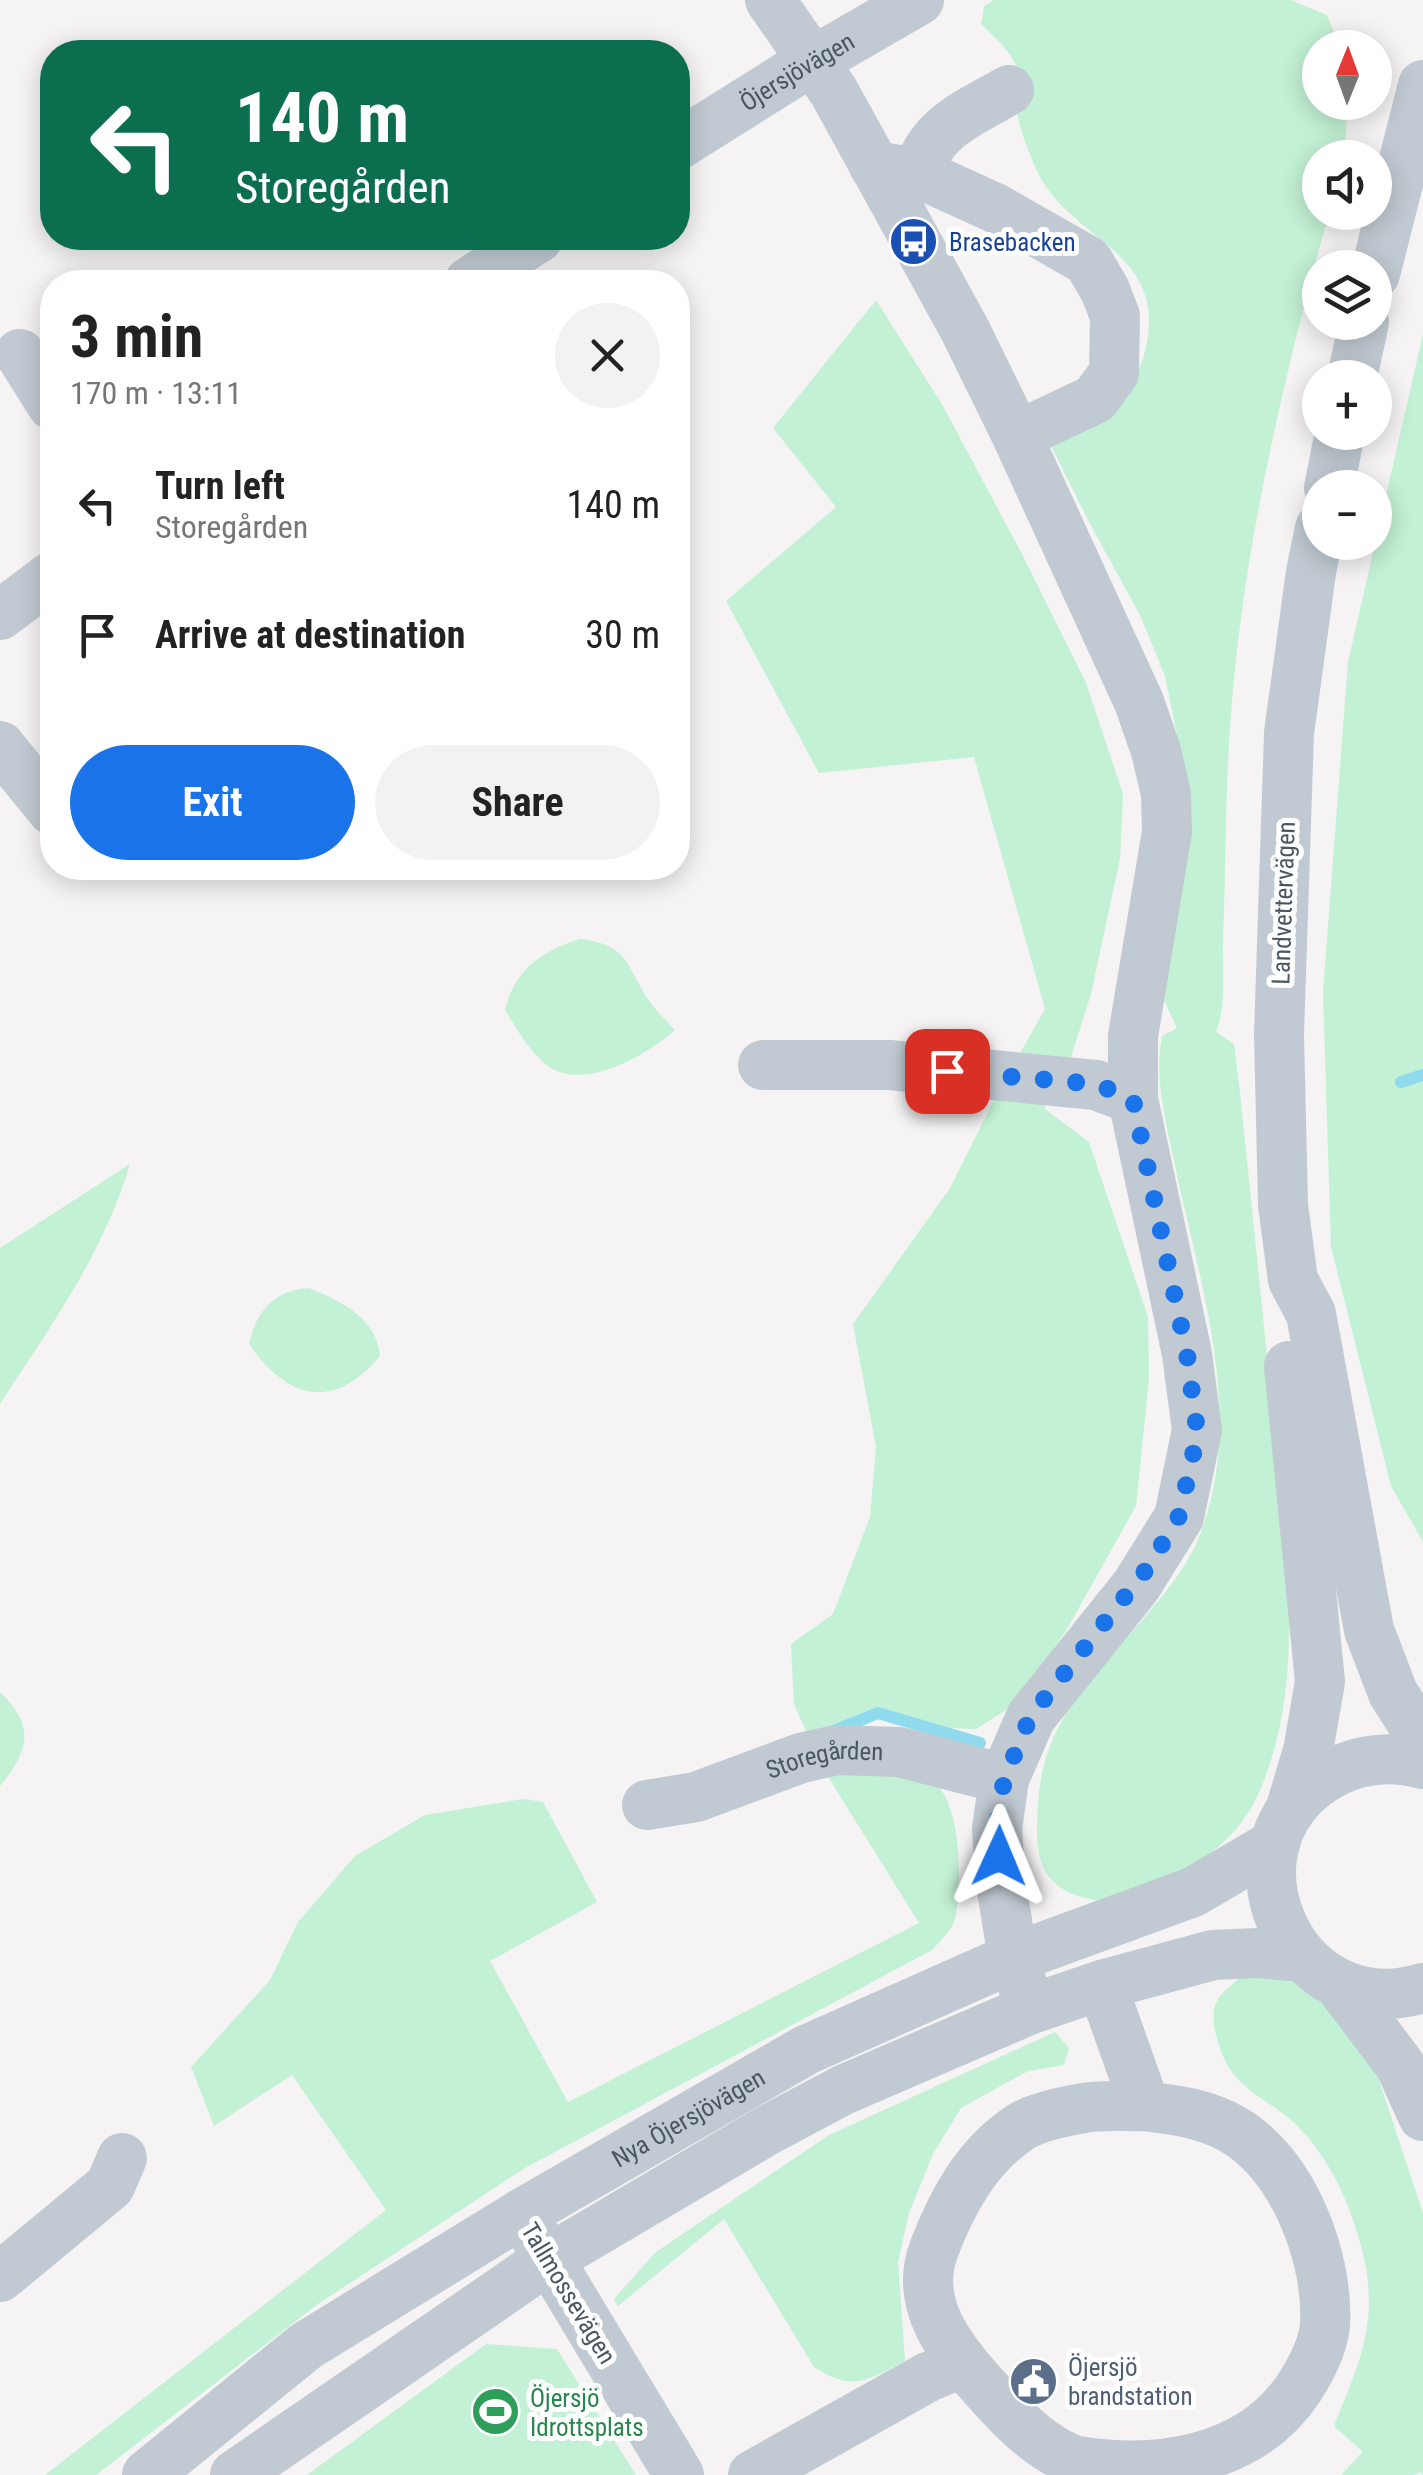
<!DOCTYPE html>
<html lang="en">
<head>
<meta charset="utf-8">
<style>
	:root { --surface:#fff; --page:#f2f2f2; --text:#222; --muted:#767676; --accent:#1a73e8 }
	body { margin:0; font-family:"Roboto Condensed",sans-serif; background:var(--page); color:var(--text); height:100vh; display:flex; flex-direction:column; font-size:38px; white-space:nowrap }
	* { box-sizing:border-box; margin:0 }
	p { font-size:32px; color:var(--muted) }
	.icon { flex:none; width:55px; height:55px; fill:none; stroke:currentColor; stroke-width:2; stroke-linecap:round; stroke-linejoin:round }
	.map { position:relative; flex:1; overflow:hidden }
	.drawer { position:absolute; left:40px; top:270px; width:650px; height:610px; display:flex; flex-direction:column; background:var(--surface); border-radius:40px; box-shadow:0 5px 25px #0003 }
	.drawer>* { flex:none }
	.hud { position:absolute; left:40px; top:40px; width:650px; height:210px; border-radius:40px; box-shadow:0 5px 25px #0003; background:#0b6e4f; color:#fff; overflow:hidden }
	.needle { width:65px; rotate:1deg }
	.buttons { position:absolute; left:1302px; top:30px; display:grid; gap:20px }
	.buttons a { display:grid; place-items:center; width:90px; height:90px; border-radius:50%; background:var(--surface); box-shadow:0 5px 25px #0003; font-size:50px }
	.pin { position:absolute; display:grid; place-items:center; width:85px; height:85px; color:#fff; margin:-42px; border-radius:20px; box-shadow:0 5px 15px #0006 }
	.me { position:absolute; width:110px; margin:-55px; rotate:1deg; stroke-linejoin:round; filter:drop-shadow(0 0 8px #0008) }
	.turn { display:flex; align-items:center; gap:35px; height:210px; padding:0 30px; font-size:45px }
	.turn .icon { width:130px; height:130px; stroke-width:2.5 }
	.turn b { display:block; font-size:70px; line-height:85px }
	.round { display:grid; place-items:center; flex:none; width:105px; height:105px; border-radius:52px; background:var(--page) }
	.headline { display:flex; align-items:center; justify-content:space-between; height:170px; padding:0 30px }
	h1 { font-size:60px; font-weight:700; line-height:75px }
	.cta { display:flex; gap:20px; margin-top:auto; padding:20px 30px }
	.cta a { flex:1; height:115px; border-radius:60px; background:var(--accent); color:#fff; font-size:40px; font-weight:700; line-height:115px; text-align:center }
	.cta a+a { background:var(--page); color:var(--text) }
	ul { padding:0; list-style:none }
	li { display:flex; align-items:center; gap:30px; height:130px; padding:0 30px }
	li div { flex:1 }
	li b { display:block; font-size:38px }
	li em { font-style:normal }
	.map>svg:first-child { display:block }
	.green { fill:#c3f1d5 }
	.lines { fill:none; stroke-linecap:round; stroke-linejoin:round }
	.stream { stroke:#90daee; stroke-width:12 }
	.minor { stroke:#c1cad2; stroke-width:50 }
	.route { stroke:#1a73e8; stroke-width:18; stroke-dasharray:0 32.4 }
	.labels { text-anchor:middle; stroke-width:10; stroke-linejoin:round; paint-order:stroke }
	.street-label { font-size:25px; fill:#4a5661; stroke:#fff }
	.transit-label { font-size:25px; fill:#164399; stroke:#fff; text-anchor:start }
	.service-label { font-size:25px; fill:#4e5e75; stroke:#fff; text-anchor:start }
	.leisure-label { font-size:25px; fill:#27864d; stroke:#fff; text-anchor:start }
</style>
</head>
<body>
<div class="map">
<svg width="1423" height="2475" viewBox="0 0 1423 2475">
	<rect width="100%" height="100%" fill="#f5f3f3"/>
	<path class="green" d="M 994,0 L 1291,0 L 1327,15 L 1340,47 L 1320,48 L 1320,102 L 1348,103 L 1344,157 L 1320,158 L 1320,212 L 1329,213 C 1284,376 1244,544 1231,713 C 1225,789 1226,866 1223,942 C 1222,972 1227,1003 1216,1032 L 1234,1044 L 1240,1093 C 1252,1208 1264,1324 1275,1439 C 1285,1552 1306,1674 1263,1783 C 1246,1827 1221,1847 1184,1872 C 1167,1884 1116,1903 1096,1900 C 1055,1894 1037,1873 1037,1832 C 1037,1805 1039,1775 1049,1749 C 1068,1695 1119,1650 1154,1606 C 1170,1587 1186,1566 1196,1544 C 1250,1420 1198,1281 1173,1156 C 1165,1118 1154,1075 1162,1036 L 1177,1028 L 1164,1000 L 1183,765 L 1165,676 L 1140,615 L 1090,524 L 1053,450 L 1048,430 C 1099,410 1133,407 1146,347 C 1167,248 1069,242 1036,169 C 1029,152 1019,129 1017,111 C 1015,98 1021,84 1018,72 C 1014,54 995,37 981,24 L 984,6 Z
		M 876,300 L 943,406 L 1022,554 L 1086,683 L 1123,794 L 1120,859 L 1091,994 L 1071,1057 L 1045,1066 L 1045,1109 L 1089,1142 L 1148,1317 L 1149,1379 L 1136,1506 L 1067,1629 L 1016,1704 L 976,1729 L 942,1728 L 878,1712 L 809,1738 L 794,1704 L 791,1644 L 833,1614 L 870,1517 L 876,1447 L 853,1324 L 950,1188 L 997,1094 L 1045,1009 L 974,757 L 819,773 L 726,601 L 836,507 L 773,428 Z
		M 1423,334 L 1423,1542 L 1391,1486 L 1331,1247 L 1323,992 L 1348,662 Z
		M 580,939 C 629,945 625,964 648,999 C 655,1010 666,1020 675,1030 C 647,1055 584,1092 548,1066 C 529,1052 517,1029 505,1010 C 515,969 542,951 580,939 Z
		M 130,1164 C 103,1255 51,1325 0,1404 L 0,1248 Z
		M 309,1288 C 341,1301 377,1318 380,1356 C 334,1411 288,1400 249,1344 C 256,1312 274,1290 309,1288 Z
		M 0,1692 C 35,1726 30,1749 0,1786 Z
		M 820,1764 C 841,1766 915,1772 929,1779 C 963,1796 962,1887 955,1919 C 952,1930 940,1941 932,1950 L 525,2168 L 318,2304 L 96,2475 L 45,2475 L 386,2210 L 292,2075 L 214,2126 L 191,2067 L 270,1980 L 298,1922 L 355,1856 L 425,1815 L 524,1799 L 543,1802 L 597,1902 L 490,1961 L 568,2102 L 919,1923 Z
		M 1245,1973 L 1292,1975 L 1318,1991 L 1368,2047 L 1423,2213 L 1423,2475 L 1420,2472 L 1414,2475 L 1341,2475 L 1363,2452 L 1334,2426 C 1360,2361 1380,2321 1362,2250 C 1353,2211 1332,2164 1305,2134 C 1271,2094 1231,2097 1216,2035 C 1208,1999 1220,1996 1245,1973 Z
		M 1055,2032 L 1069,2048 L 1064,2065 L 1028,2071 L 961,2108 L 933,2154 L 909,2213 L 898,2262 L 905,2361 C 867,2381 852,2392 814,2367 L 724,2219 L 618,2306 L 614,2299 L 656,2252 L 829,2135 Z
		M 486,2344 L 557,2349 L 636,2475 L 307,2475 Z"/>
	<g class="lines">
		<path class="stream" d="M 1401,1082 L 1423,1075
			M 836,1730 L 878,1713 L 980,1743"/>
		<g class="minor">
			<path d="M 770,0 L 834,92 L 965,330 L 1017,436 L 1139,702 L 1156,751 L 1166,794 L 1167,832 L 1133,1036 L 1133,1099 L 1187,1354 L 1197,1430 L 1179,1517 L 1136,1586 L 1031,1717 L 1004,1779 L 997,1829 L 1001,1884 L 1013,1958 L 1031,2009"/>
			<path id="s1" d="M 678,145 L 791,74 L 919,0"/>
			<path d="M 874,166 L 918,173 L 995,208 L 1088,261 L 1105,290 L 1115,316 L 1114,373 L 1095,399 L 1017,436"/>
			<path d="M 918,173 C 931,126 970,113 1009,90"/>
			<path d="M 1375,274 L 1423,85"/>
			<path d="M 469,282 L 538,238"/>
			<path d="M 20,354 L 52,405"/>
			<path d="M 1352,378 L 1364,322"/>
			<path d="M 1329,488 L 1340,432"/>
			<path d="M 1320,528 L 1311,572 L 1289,733 L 1279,1034 L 1283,1205 L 1293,1280 L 1311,1314 L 1369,1630 L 1393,1693 L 1423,1740"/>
			<path d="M 0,615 L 52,576"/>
			<path d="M 0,746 L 52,810"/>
			<path d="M 763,1065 L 889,1065 L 1096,1085 L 1133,1099"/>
			<path d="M 1289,1366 L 1320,1682 L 1308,1751 L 1290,1811"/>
			<path d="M 1423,1764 C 1393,1756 1361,1758 1333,1773 C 1209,1839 1288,2029 1423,1988"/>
			<path id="s2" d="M 647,1805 L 696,1797 L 801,1758 L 837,1750 L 899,1752 L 1004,1779"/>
			<path d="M 1338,1983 L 1400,2065 L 1423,2116"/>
			<path d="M 1102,1985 L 1145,2106"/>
			<path d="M 1145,2106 C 1175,2110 1204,2113 1232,2129 C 1293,2163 1329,2258 1325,2325 C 1323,2346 1310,2371 1299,2388 C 1251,2461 1156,2475 1073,2460 C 1038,2446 1011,2417 986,2389 C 951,2351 913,2304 934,2249 C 952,2202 976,2157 1019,2128 C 1035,2117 1066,2111 1084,2108 C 1103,2104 1125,2107 1145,2106 Z"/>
			<path d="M 532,2231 L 679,2475"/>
			<path d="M 0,2277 L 110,2186 L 122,2158"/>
			<path id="s3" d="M 147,2475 L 306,2346 L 521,2214 L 806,2050 L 1013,1958 L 1193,1892 L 1275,1844"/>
			<path d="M 235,2475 L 549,2259 L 766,2131 L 843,2090 L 1031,2009 L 1102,1985 L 1213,1955 L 1258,1953 L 1303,1957"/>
			<path d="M 753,2475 L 928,2377 L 962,2363"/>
		</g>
	</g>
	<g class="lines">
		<path class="route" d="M 947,1071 L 1096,1084 L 1133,1099 L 1187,1354 L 1197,1430 L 1193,1455 L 1179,1516 L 1149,1566 L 1030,1717 L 1004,1780 L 997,1829 L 999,1856"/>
	</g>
	<defs>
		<symbol id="bus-disc" viewBox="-11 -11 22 22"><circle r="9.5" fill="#1a4fb4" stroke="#fff"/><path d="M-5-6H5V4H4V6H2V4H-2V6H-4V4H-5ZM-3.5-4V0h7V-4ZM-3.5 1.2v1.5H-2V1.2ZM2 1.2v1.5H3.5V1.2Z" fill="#fff"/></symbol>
		<symbol id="civic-disc" viewBox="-11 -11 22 22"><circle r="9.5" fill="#5c6f8a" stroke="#fff"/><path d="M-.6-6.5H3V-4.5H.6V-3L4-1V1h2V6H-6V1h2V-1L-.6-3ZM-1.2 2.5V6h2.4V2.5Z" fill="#fff"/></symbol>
		<symbol id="stadium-disc" viewBox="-11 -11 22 22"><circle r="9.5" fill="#2e9e5b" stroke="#fff"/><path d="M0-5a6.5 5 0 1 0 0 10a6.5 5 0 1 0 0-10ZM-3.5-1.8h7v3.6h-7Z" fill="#fff"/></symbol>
	</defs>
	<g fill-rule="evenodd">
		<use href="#bus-disc" x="886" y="214" width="55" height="55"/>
		<use href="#civic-disc" x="1006" y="2354" width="55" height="55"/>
		<use href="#stadium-disc" x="468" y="2384" width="55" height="55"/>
	</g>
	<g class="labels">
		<g class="street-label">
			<text dy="9" stroke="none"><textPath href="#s1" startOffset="140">Öjersjövägen</textPath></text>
			<text transform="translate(1283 903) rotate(-88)" y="9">Landvettervägen</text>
			<text dy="9" stroke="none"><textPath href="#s2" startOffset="185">Storegården</textPath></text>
			<text dy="9" stroke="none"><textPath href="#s3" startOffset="650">Nya Öjersjövägen</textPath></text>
			<text transform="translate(569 2293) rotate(59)" y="9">Tallmossevägen</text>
		</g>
		<g class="transit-label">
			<text x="949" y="251">Brasebacken</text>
		</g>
		<g class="service-label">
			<text x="1068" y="2376">Öjersjö<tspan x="1068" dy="29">brandstation</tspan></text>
		</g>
		<g class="leisure-label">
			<text x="530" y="2407">Öjersjö<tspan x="530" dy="29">Idrottsplats</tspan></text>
		</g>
	</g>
</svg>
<div class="buttons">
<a><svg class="needle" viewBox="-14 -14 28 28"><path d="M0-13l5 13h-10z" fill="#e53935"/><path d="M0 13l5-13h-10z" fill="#767676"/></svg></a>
<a><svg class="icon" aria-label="sound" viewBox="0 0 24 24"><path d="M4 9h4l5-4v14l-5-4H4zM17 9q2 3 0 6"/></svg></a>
<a><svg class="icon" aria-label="layers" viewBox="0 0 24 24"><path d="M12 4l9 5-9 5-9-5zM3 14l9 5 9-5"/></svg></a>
<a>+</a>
<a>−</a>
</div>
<div class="pin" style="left:947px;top:1071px;background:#d93025"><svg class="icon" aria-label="arrive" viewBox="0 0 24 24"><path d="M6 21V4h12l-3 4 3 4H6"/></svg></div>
<svg class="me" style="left:999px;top:1856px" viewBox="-20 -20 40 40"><path d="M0-17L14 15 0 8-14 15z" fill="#1a73e8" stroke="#fff" stroke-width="4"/></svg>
<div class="hud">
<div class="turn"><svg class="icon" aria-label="left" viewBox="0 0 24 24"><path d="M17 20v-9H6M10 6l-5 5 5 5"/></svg><div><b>140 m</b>Storegården</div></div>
</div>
<section class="drawer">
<div class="headline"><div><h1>3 min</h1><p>170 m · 13:11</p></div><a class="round"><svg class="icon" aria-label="close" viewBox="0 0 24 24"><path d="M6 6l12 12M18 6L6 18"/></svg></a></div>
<ul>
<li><svg class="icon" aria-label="left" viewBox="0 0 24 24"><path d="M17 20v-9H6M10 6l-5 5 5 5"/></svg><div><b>Turn left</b><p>Storegården</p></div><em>140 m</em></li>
<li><svg class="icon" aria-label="arrive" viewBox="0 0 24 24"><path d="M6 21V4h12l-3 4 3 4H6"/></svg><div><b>Arrive at destination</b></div><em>30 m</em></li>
</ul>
<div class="cta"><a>Exit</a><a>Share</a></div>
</section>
</div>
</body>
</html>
